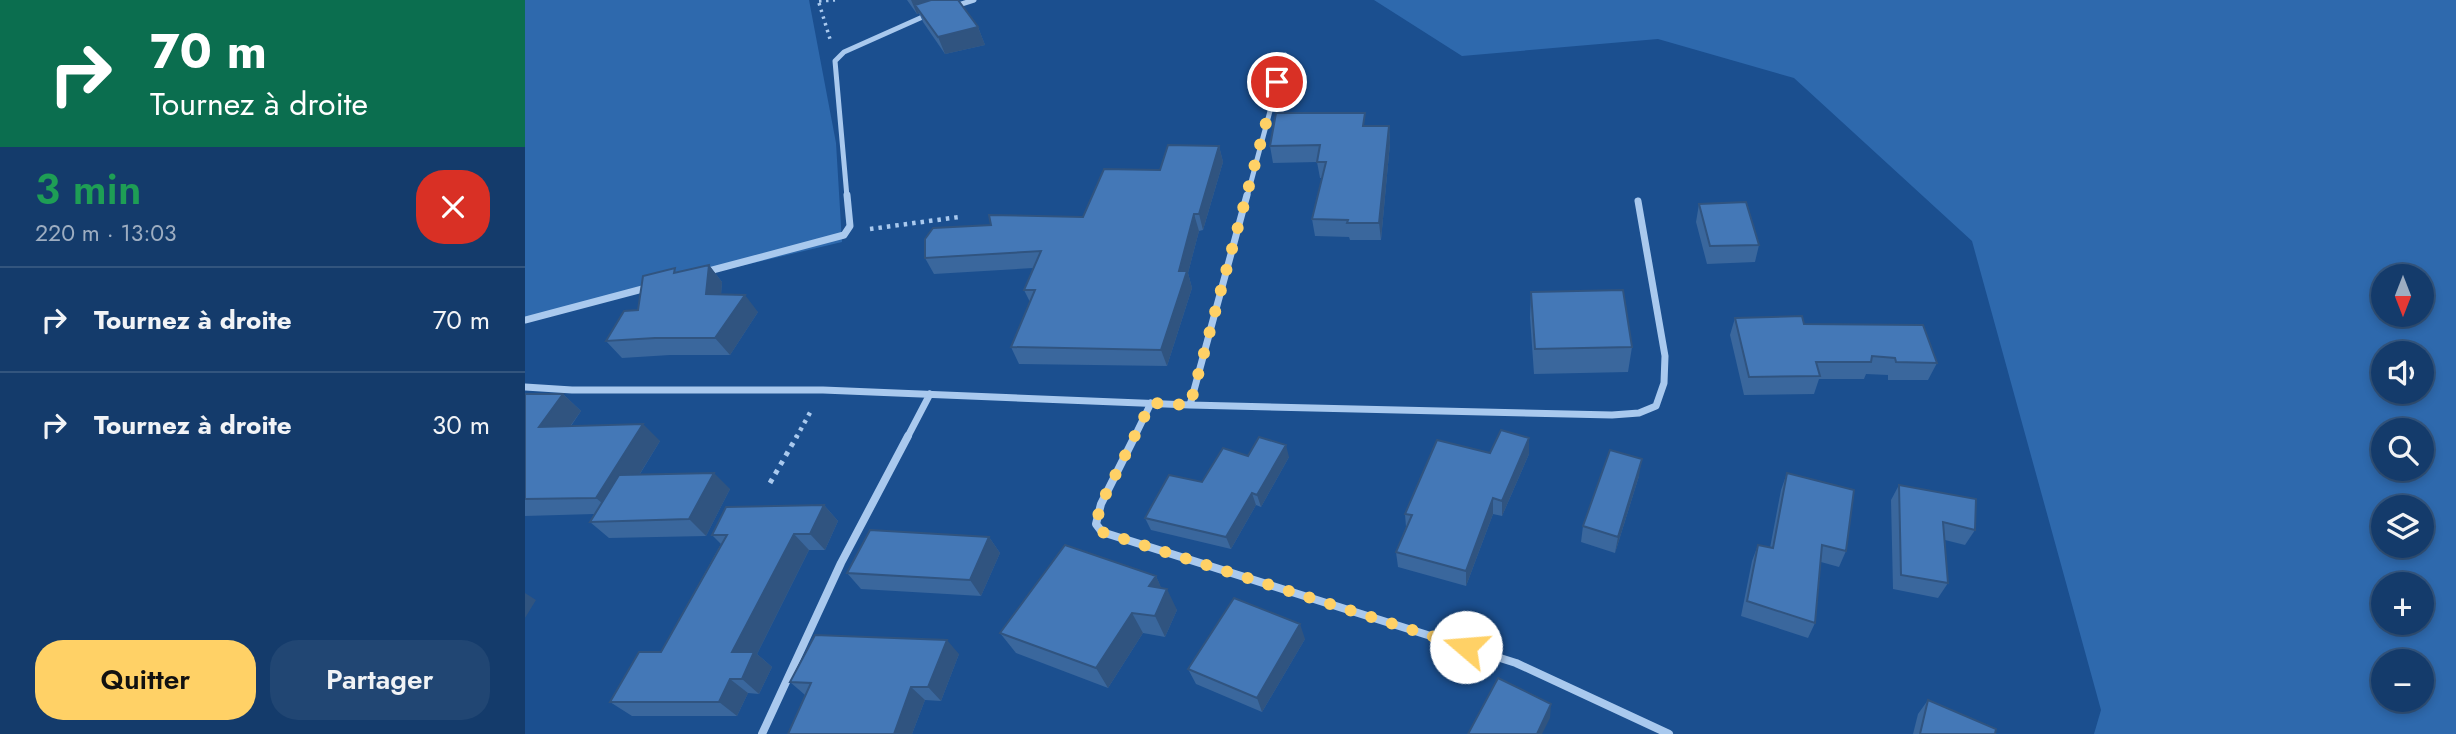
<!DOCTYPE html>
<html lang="fr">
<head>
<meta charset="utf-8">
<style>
	:root { --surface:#143b6b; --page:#214673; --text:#f1f3f6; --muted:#9dadc1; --line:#33557e; --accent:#ffd166 }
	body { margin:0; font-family:Jost,sans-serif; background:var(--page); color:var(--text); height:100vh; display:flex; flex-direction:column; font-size:26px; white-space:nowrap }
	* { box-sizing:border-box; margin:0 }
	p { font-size:23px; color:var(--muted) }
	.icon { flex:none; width:38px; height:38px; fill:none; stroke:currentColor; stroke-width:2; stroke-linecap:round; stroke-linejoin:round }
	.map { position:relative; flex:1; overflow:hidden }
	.details { display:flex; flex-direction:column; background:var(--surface); width:525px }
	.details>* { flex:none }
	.hud { background:#0b6e4f; color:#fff; overflow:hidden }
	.needle { width:46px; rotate:180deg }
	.tools { position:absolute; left:1846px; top:264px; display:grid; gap:14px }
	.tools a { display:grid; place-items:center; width:63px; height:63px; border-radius:50%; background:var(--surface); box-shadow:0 4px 10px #0003,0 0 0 2px var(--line); font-size:35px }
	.pin { position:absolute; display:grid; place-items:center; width:60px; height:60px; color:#fff; margin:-30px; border:4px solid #fff; border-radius:50%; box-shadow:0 2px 7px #0007 }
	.me { position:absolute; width:77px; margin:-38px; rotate:288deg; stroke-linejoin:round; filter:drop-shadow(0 0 5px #0008) }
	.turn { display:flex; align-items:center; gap:24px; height:147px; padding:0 35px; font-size:32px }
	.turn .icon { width:91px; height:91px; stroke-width:2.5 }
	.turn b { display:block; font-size:49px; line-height:60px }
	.round { display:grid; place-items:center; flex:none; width:74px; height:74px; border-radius:28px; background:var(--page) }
	.summary { display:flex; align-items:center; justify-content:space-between; height:119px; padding:0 35px }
	h1 { font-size:42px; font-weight:600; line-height:52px; color:#1e9e55 }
	.button { display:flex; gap:14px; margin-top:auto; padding:14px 35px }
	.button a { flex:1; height:80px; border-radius:28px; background:var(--accent); color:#111; font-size:28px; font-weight:600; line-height:80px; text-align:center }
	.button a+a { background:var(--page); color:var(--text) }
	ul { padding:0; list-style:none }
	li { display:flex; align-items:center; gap:21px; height:105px; padding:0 35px; border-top:2px solid var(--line) }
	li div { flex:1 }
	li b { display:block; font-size:26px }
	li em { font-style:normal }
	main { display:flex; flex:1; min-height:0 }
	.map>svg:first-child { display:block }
	.green { fill:#2e69ad; fill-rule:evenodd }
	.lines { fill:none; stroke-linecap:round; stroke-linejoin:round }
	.path-far2 { stroke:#a9c9ee; stroke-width:3.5; stroke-dasharray:2.5 4.5; stroke-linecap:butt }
	.path-far1 { stroke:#a9c9ee; stroke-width:4.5; stroke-dasharray:3.5 5; stroke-linecap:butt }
	.path { stroke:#a9c9ee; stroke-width:5; stroke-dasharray:4.5 6; stroke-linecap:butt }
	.street-far2 { stroke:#a9c9ee; stroke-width:5 }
	.street-far1 { stroke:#a9c9ee; stroke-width:7 }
	.street { stroke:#a9c9ee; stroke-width:8 }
	.wall { fill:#3a679d }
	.shaded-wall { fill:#305480 }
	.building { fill:#4478b7; stroke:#305480; stroke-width:2 }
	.route { stroke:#ffd166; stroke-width:12; stroke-dasharray:0 21.6 }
</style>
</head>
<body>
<main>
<section class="details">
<div class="hud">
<div class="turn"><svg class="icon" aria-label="right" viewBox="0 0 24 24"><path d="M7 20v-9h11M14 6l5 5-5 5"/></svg><div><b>70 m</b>Tournez à droite</div></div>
</div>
<div class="summary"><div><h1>3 min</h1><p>220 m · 13:03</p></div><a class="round" style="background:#d93025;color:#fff"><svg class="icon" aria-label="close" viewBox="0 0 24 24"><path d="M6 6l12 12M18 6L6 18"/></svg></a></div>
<ul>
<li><svg class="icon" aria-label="right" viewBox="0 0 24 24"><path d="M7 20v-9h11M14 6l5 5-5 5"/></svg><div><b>Tournez à droite</b></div><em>70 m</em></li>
<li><svg class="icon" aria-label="right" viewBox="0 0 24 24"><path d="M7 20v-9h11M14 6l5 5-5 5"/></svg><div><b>Tournez à droite</b></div><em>30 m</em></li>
</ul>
<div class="button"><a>Quitter</a><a>Partager</a></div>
</section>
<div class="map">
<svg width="1931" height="734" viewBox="0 0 1931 734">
	<rect width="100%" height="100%" fill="#1b4f8f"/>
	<path class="green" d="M 0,0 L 284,0 L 311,143 L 317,242 L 0,317 Z
		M 849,0 L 1931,0 L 1931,734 L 1569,734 L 1576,710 L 1447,241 L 1269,78 L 1133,39 L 937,56 ZM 1858,276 L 1897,276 L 1897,315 L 1858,315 ZM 1858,354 L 1897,354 L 1897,392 L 1858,392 ZM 1858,430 L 1897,430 L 1897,469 L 1858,469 ZM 1858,508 L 1897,508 L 1897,546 L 1858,546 ZM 1858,584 L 1897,584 L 1897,623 L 1858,623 ZM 1858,662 L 1897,662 L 1897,700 L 1858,700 Z"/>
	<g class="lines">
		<path class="path-far2" d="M 294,1 L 310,0
			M 294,3 L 305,39"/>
		<path class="path-far1" d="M 345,229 L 434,217
			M 271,438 L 287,409"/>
		<path class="path" d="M 245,483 L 272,436"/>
		<path class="street-far2" d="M 427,7 L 449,0
			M 322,197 L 310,61 L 319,52 L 402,15
			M 722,197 L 760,55"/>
		<path class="street-far1" d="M 180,272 L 319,235 L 325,226 L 322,195
			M 0,320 L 125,287
			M 0,387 L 47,390 L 298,390 L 665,405 L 1087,415 L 1114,413 L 1131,406 L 1139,383 L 1140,356 L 1113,201
			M 665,405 L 722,195
			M 382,438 L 405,394
			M 609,438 L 626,403"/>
		<path class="street" d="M 610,436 L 576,504 L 571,524 L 577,532 L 991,663 L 1144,734
			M 237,734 L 316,563 L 383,436"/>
	</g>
	<path class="wall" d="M 382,0 L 433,0 L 453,27 L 460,45 L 420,54 L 398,22 L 394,13 L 392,14 Z
		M 842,126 L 864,126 L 865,143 L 856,240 L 825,240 L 824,237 L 790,236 L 787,219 L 797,178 L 795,178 L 792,162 L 748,163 L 745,146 Z
		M 694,146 L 698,162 L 678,230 L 674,231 L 663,273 L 667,288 L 642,366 L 494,364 L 486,347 L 505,302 L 499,290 L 508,268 L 409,274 L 400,258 L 466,225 L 558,217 L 635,170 Z
		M 1174,204 L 1234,245 L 1230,262 L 1182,264 L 1171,222 Z
		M 184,265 L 197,282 L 196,294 L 233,312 L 205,355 L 145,355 L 97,358 L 81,341 L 153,272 Z
		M 1006,292 L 1107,347 L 1103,372 L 1009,374 L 1005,317 Z
		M 1210,318 L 1279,324 L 1412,363 L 1403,380 L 1363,380 L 1363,375 L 1341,374 L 1339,379 L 1294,379 L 1289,394 L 1219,395 L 1205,335 Z
		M 0,394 L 38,394 L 56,411 L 46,426 L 135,441 L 115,474 L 205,489 L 181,536 L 84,538 L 65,522 L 69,514 L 0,516 Z
		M 1004,438 L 1004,454 L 977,516 L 968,514 L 941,586 L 873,567 L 871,552 L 881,527 L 880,514 Z
		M 723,456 L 764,457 L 736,507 L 731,505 L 706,549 L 626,530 L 620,518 Z
		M 1262,473 L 1321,551 L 1314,567 L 1296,562 L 1290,623 L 1283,638 L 1216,616 L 1227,561 L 1233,545 L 1245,548 L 1256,490 Z
		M 1114,476 L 1090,553 L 1056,542 L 1058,526 Z
		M 1374,485 L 1450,530 L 1440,545 L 1420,540 L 1423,583 L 1413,598 L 1368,589 L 1366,500 Z
		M 299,505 L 313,521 L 300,550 L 284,550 L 232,654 L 247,667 L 234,694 L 223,693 L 212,716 L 107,716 L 85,702 L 136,652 L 196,544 L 187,535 Z
		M 464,537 L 475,553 L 456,596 L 336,589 L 322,573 Z
		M 631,576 L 636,588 L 652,610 L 640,637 L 618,633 L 583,688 L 491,653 L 475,633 Z
		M 780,639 L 737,712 L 671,684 L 663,669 Z
		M 434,654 L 416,701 L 400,700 L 387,734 L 263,734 L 280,695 L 265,682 Z
		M 1403,700 L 1470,734 L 1388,734 L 1393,714 Z"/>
	<path class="shaded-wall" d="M 386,0 L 428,0 L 390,5 L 394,13 L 392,14 Z
		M 453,27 L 460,45 L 420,54 L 413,37 Z
		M 864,126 L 865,143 L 856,240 L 854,223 Z
		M 694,146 L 698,162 L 678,230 L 674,214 Z
		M 669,214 L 674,231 L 663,273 L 667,288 L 642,366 L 636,350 L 654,271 Z
		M 184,265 L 197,282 L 195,311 L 181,294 Z
		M 220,295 L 233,312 L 205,355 L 190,338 Z
		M 38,394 L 56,411 L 33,443 L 14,427 Z
		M 118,424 L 135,441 L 90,514 L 71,498 Z
		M 1004,438 L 1004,454 L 977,516 L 977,501 Z
		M 761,445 L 764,457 L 736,507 L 732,495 Z
		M 1117,459 L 1114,476 L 1090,553 L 1093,537 Z
		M 189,473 L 205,489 L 181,536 L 164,519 Z
		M 727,493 L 731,505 L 706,549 L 701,537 Z
		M 968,498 L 968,514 L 941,586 L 941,571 Z
		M 299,505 L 313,521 L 300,550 L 285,534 Z
		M 269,534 L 284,550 L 232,654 L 247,667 L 234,694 L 217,679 L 207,652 Z
		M 464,537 L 475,553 L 456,596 L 445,580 Z
		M 631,576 L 639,594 L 642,589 L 652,610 L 640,637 L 630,616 L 624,586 Z
		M 0,593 L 11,600 L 0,618 Z
		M 607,613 L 618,633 L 583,688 L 571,668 Z
		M 775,624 L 780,639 L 737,712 L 732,698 Z
		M 422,640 L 434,654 L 416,701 L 403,687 Z
		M 205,679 L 223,693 L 212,716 L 194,702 Z
		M 386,687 L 400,700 L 387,734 L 369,734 Z
		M 1026,704 L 1025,718 L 1017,734 L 1012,734 Z"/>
	<path class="building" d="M 406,0 L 433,0 L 453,27 L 413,37 L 390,5 Z
		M 751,113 L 840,113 L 838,126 L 864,126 L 854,223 L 822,223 L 823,220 L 787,219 L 801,162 L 792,162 L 795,145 L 745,146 Z
		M 643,145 L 694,146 L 674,214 L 669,214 L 654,271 L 662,271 L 636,350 L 486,347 L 510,290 L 499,290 L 516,251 L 400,258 L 400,239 L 408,228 L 466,225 L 464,215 L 558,217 L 579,169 L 635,170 Z
		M 1221,202 L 1234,245 L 1185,246 L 1174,204 Z
		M 184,265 L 181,294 L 220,295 L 190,338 L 130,338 L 81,341 L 99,311 L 113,310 L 118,276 L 150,268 L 149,273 Z
		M 1098,290 L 1107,347 L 1010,349 L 1006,292 Z
		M 1277,316 L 1279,324 L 1398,325 L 1412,363 L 1371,362 L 1370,358 L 1347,356 L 1346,362 L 1291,362 L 1295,376 L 1224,377 L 1210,318 Z
		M 0,394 L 38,394 L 14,427 L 118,424 L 71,498 L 0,499 Z
		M 976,430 L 1004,438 L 977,501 L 968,498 L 941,571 L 871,552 L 887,515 L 880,514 L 912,440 L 965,453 Z
		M 734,437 L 761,445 L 732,495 L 727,493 L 701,537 L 620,518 L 644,475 L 677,482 L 698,448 L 723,456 Z
		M 1085,450 L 1117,459 L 1093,537 L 1058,526 Z
		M 189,473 L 164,519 L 65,522 L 94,475 Z
		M 1262,473 L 1329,490 L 1321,551 L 1297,545 L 1290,623 L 1222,601 L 1233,545 L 1248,548 Z
		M 1374,485 L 1451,499 L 1450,530 L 1418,522 L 1423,583 L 1376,575 Z
		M 299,505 L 285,534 L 269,534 L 207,652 L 229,652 L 217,679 L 205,679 L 194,702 L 85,702 L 114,652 L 136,652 L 202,535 L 187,535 L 201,507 Z
		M 345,530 L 464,537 L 445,580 L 322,573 Z
		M 540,545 L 631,576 L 624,586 L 642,589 L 630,616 L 607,613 L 571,668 L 475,633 Z
		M 709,598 L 775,624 L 732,698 L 663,669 Z
		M 290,635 L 422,640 L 403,687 L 386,687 L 369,734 L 263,734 L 286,683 L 265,682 Z
		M 973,678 L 1026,704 L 1012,734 L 943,734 Z
		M 1403,700 L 1471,729 L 1470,734 L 1395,734 Z"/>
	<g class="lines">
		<path class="route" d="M 752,82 L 665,405 L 626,403 L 576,504 L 571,524 L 577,532 L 941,647"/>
	</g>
</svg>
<div class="tools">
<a><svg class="needle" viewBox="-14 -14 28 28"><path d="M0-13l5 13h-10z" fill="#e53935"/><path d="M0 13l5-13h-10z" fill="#9dadc1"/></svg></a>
<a><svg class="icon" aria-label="sound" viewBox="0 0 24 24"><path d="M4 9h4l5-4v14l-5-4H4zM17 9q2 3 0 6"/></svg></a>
<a><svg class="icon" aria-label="search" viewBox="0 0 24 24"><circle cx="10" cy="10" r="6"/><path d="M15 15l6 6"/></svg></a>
<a><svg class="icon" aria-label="layers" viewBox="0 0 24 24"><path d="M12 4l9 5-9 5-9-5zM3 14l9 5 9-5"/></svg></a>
<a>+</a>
<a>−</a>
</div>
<div class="pin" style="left:752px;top:82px;background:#d93025"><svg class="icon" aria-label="arrive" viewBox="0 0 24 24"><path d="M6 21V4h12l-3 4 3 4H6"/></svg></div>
<svg class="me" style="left:941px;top:647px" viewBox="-20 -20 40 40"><circle r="19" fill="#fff"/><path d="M0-13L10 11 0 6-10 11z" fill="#ffd166"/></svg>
</div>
</main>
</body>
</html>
